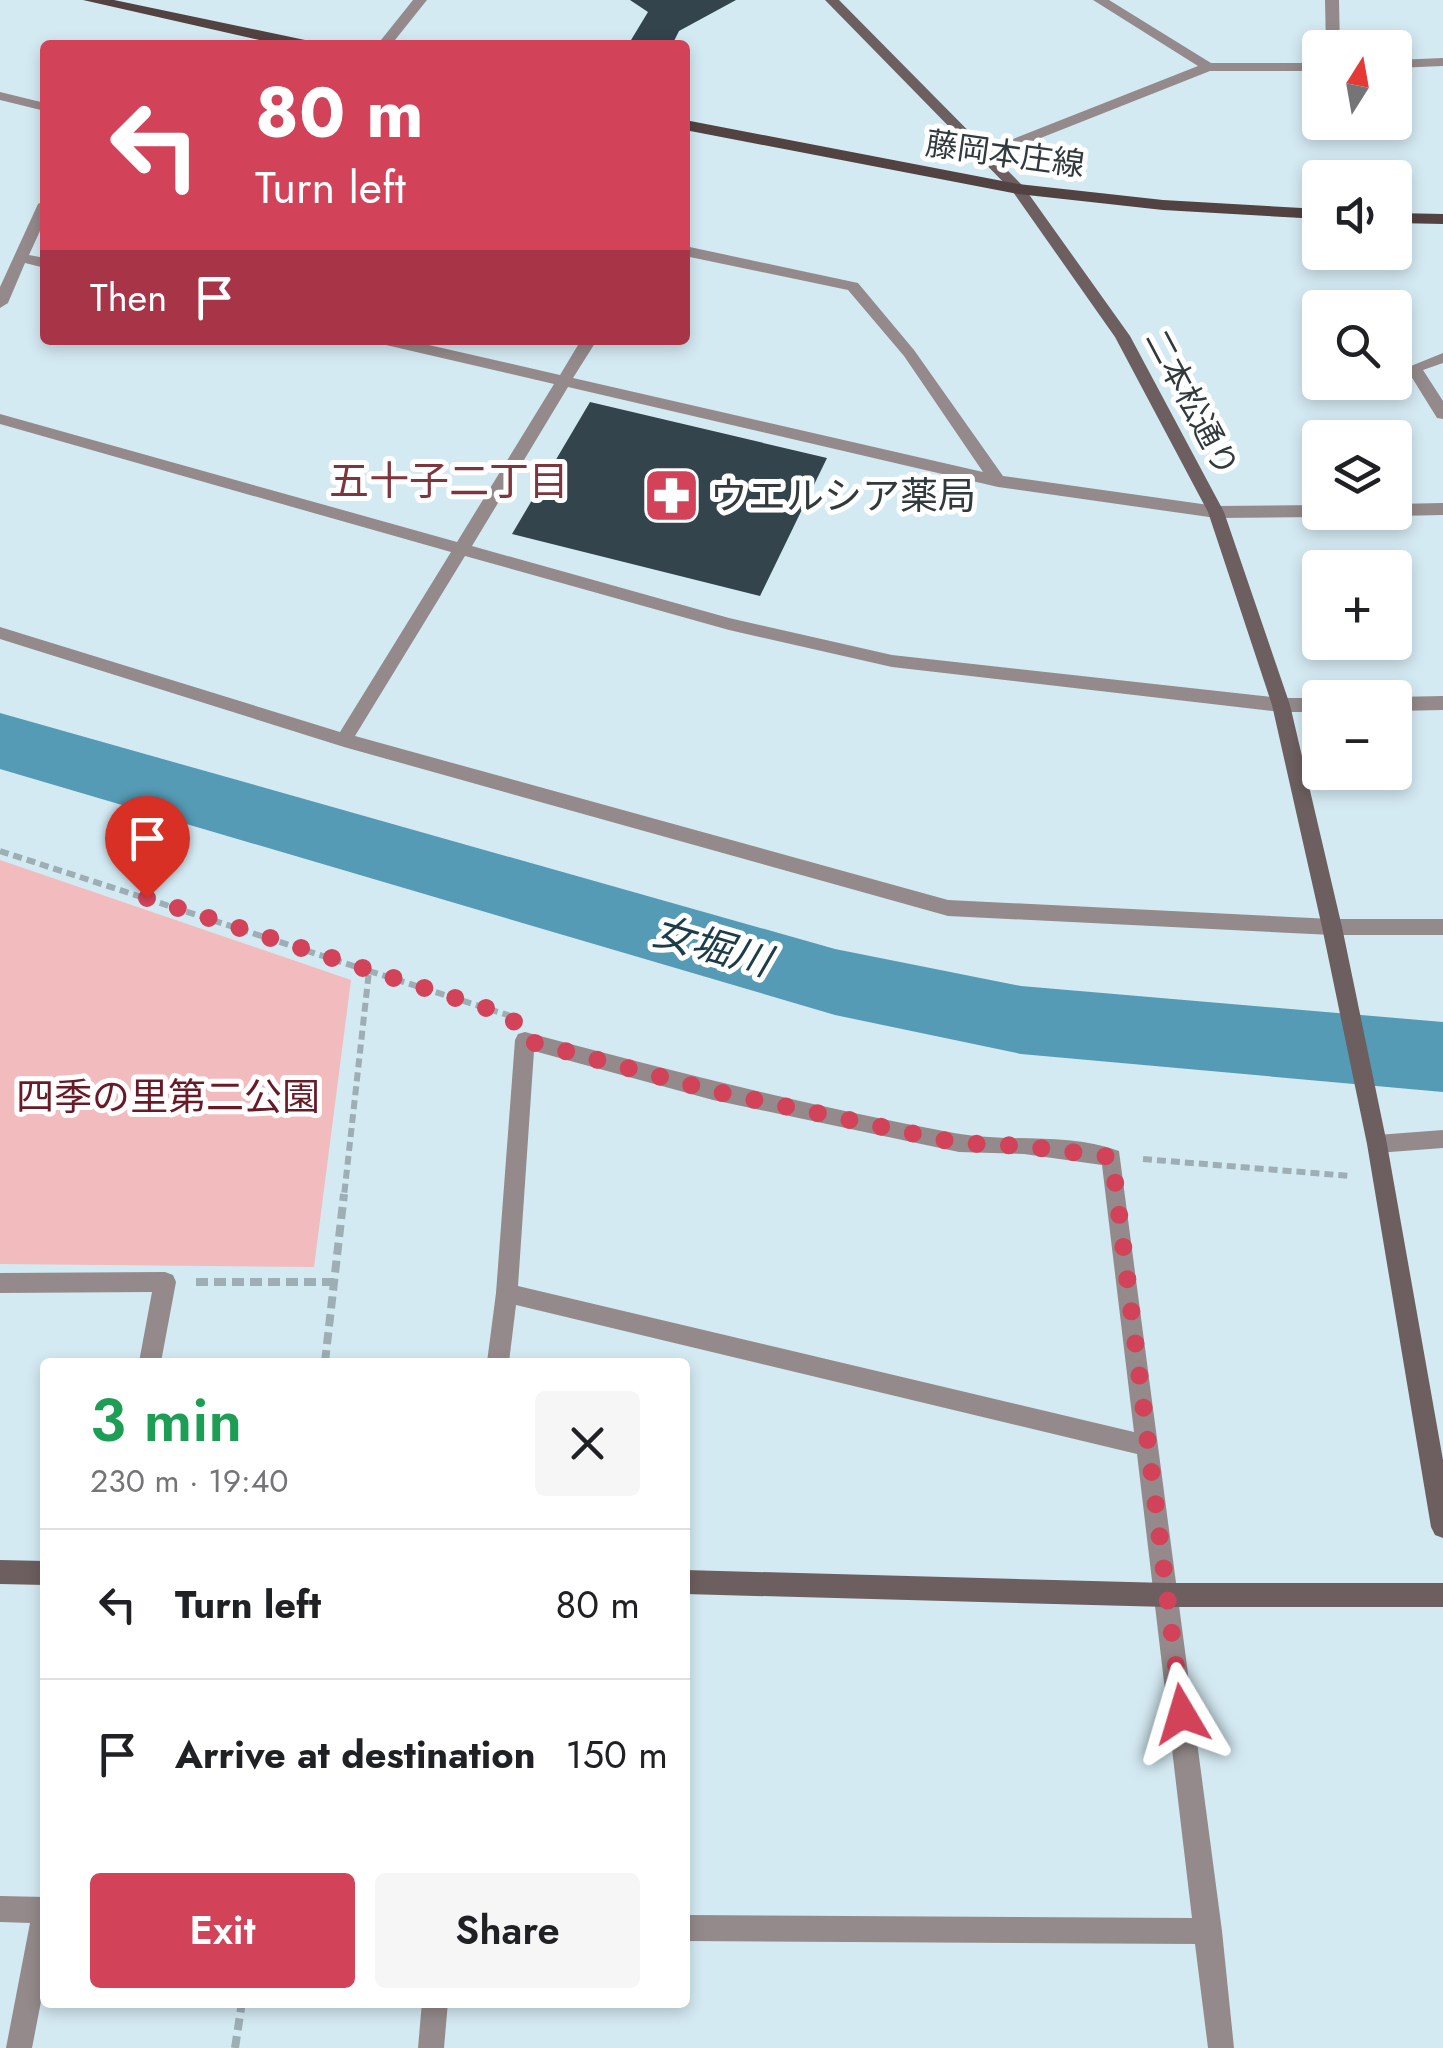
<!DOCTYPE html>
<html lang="en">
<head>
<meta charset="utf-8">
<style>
	:root { --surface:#fff; --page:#f6f6f6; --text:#202124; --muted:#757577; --line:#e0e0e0; --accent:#d24259 }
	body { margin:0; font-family:Jost,"Noto Sans JP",sans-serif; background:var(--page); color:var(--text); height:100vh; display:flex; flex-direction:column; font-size:38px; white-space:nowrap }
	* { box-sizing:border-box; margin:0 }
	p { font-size:32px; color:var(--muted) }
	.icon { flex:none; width:55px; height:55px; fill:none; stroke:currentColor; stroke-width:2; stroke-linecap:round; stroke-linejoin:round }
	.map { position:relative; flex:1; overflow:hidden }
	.details { position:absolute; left:40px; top:1358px; width:650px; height:650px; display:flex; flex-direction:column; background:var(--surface); border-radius:10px; box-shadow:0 5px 15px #0003 }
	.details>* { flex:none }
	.top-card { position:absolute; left:40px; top:40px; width:650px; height:305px; border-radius:10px; box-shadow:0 5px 15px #0003; background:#d24259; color:#fff; overflow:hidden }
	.needle { width:65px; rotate:11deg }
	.buttons { position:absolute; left:1302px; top:30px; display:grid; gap:20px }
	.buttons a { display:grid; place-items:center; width:110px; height:110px; border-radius:10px; background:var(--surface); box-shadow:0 5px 15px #0003; font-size:50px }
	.pin { position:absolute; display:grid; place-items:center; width:85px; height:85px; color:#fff; margin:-102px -42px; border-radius:50% 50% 50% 0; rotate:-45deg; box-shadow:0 0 10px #0007 }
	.pin .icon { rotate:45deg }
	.me { position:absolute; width:110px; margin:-55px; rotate:353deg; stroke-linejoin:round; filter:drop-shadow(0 0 8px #0008) }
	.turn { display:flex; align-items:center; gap:35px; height:210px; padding:0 50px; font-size:45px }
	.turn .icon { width:130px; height:130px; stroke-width:2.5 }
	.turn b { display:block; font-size:70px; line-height:85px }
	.then { display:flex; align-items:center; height:95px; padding:0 50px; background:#0003; gap:20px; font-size:38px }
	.round { display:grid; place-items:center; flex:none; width:105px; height:105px; border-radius:10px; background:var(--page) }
	.headline { display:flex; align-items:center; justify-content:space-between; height:170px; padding:0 50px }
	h1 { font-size:60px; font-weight:600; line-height:75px; color:#1e9e55 }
	.button { display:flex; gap:20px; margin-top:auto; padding:20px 50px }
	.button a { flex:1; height:115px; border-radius:10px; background:var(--accent); color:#fff; font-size:40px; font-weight:600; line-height:115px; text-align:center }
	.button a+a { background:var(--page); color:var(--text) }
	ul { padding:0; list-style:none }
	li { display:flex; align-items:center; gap:30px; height:150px; padding:0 50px; border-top:2px solid var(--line) }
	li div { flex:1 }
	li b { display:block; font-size:38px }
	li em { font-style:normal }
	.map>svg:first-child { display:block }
	.green { fill:#f2bbbd }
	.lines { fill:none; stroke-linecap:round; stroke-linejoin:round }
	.river { fill:#559bb5; fill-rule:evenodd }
	.building { fill:#33444c }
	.path-far1 { stroke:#9daeb5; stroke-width:6; stroke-dasharray:9 5; stroke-linecap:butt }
	.path { stroke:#9daeb5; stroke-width:8; stroke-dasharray:12 6; stroke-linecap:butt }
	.street { fill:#948a8b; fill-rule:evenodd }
	.secondary { fill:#6d5f60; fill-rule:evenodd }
	.primary { fill:#524242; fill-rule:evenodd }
	.route { stroke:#d24259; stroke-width:18; stroke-dasharray:0 32.4 }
	.labels { text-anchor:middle; stroke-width:10; stroke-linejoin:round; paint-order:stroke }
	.far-street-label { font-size:32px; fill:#323a3e; stroke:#fff }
	.poi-label { font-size:38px; fill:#323a3e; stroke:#fff; text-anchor:start }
	.park-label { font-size:38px; fill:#681a27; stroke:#fff }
	.neighbourhood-label { font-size:40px; fill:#7d353e; stroke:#fff }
	.water-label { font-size:40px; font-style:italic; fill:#1b3c48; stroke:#fff }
</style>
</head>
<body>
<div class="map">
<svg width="1443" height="2048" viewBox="0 0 1443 2048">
	<rect width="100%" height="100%" fill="#d4eaf3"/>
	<path class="green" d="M 0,860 L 351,980 L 314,1267 L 0,1264 Z"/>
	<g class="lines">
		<path class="river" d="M 0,713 L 835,949 L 1021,986 L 1443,1022 L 1443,1092 L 1021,1054 L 835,1015 L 0,769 Z"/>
	</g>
	<path class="building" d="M 630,0 L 736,0 L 679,31 L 672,45 L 628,45 L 648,12 Z
		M 590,402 L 827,458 L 760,596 L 512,534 Z"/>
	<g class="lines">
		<path class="path-far1" d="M 0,851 L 369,971 L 344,1196
			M 369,971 L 511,1016
			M 1143,1159 L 1350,1176"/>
		<path class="path" d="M 196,1282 L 334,1282
			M 325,1362 L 344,1194
			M 235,2048 L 242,2002"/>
		<path class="street" d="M 413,0 L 427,0 L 391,45 L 377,45 Z
			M 1093,0 L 1109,0 L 1211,63 L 1320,63 L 1320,71 L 1210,71 L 990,158 L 980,158 L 980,152 L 1198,66 Z
			M 1325,0 L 1339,0 L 1340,48 L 1326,48 Z
			M 1443,58 L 1443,66 L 1395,68 L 1395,60 Z
			M 0,92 L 45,103 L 45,111 L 0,100 Z
			M 45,200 L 45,220 L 29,255 L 45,258 L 45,268 L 25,263 L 8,303 L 0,308 L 0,287 L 38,204 Z
			M 685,246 L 858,283 L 914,350 L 1003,476 L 1216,506 L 1320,505 L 1320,512 L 1327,512 L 1320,517 L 1216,518 L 998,487 L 568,387 L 472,546 L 729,618 L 892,655 L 1281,698 L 1320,698 L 1320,712 L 1281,712 L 892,667 L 729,630 L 465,556 L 355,736 L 948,900 L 1332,919 L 1443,919 L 1443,935 L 1332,935 L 948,916 L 344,747 L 0,639 L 0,627 L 340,732 L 451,552 L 0,424 L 0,414 L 457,542 L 554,384 L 386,345 L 378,340 L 407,340 L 560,375 L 581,340 L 597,340 L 573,378 L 983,472 L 904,356 L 848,290 L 685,256 Z
			M 1443,353 L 1443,363 L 1423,370 L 1443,401 L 1443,419 L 1437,418 L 1406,368 Z
			M 1443,503 L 1443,515 L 1395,516 L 1388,512 L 1395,512 L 1395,504 Z
			M 1443,696 L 1443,710 L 1395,711 L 1395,697 Z
			M 525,1032 C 667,1070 809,1106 954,1133 C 1007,1143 1067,1132 1119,1151 L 1222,1931 L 1234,2048 L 1208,2048 L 1195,1944 L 685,1941 L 685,1915 L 1192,1918 L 1137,1454 L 516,1305 L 509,1362 L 487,1362 L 496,1293 L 515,1040 L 518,1034 ZM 534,1051 L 713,1100 L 959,1152 L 1024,1154 L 1102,1165 L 1134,1432 L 518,1286 Z
			M 1443,1130 L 1443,1148 L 1377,1153 L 1370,1150 L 1367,1144 L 1370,1138 L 1377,1135 Z
			M 165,1272 L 173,1275 L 176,1282 L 161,1362 L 139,1362 L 152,1292 L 0,1293 L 0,1273 Z
			M 0,1896 L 45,1897 L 45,1981 L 32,2048 L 6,2048 L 30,1923 L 0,1922 Z
			M 422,2002 L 448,2002 L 444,2048 L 418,2048 Z"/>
		<path class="secondary" d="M 825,0 L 839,0 L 1023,186 L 1130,336 L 1224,512 L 1290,705 L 1342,927 L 1387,1144 L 1443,1460 L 1443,1538 L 1435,1535 L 1431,1527 L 1367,1144 L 1322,927 L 1272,705 L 1208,512 L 1115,337 L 1013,192 Z
			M 0,1560 L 45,1561 L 45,1585 L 0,1584 Z
			M 685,1570 L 1167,1583 L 1443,1583 L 1443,1607 L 1167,1607 L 685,1594 Z"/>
		<path class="primary" d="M 83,0 L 114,0 L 305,40 L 313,45 L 281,45 Z
			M 685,120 L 1018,184 L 1163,200 L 1320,209 L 1320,219 L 1163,210 L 1018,194 L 685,130 Z
			M 1395,213 L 1443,214 L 1443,224 L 1395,223 Z"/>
	</g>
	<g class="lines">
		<path class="route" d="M 147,898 L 511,1016 L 524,1040 L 713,1091 L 958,1143 L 1024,1146 L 1112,1157 L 1182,1714"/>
	</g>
	<defs>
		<symbol id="pharmacy-square" viewBox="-11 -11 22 22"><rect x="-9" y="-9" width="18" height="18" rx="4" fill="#d24259" stroke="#fff"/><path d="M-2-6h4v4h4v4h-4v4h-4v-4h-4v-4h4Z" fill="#fff"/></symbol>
	</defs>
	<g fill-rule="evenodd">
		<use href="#pharmacy-square" x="640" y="464" width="63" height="63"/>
	</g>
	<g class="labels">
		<g class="far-street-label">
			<text transform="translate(1005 154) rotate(8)" y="11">藤岡本庄線</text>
			<text transform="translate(1192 403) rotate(62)" y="11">二本松通り</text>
		</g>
		<g class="poi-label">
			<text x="710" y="509">ウエルシア薬局</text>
		</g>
		<g class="park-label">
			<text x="168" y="1110">四季の里第二公園</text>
		</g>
		<g class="neighbourhood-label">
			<text x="449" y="495">五十子二丁目</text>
		</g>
		<g class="water-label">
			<text transform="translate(712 946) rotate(16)" y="14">女堀川</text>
		</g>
	</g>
</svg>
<div class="buttons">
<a><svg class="needle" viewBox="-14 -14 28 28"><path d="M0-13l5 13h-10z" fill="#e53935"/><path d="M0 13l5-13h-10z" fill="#757577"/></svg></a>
<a><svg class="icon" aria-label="sound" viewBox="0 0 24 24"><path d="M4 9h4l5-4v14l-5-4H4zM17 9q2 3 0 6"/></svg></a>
<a><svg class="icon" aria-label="search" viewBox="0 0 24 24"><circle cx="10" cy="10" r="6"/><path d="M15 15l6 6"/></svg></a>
<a><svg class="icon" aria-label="layers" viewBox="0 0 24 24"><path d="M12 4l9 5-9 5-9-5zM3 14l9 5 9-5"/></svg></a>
<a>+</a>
<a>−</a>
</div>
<div class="pin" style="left:147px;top:898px;background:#d93025"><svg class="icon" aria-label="arrive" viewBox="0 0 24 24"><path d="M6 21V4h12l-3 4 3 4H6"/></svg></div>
<svg class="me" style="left:1182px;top:1714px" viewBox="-20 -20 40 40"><path d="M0-17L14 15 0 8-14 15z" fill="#d24259" stroke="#fff" stroke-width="4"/></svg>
<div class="top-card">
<div class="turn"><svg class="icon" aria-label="left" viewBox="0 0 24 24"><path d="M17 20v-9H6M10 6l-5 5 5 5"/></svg><div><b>80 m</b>Turn left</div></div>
<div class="then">Then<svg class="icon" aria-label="arrive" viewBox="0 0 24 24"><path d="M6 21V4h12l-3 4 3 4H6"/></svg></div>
</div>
<section class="details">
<div class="headline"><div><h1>3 min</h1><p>230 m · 19:40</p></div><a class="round"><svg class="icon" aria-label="close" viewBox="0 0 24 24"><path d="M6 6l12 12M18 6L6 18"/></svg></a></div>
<ul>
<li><svg class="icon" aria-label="left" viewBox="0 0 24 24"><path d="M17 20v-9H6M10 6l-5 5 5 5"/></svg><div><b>Turn left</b></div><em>80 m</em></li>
<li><svg class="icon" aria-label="arrive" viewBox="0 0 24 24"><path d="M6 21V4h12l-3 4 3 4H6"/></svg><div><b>Arrive at destination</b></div><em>150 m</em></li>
</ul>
<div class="button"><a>Exit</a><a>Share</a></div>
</section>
</div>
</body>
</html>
